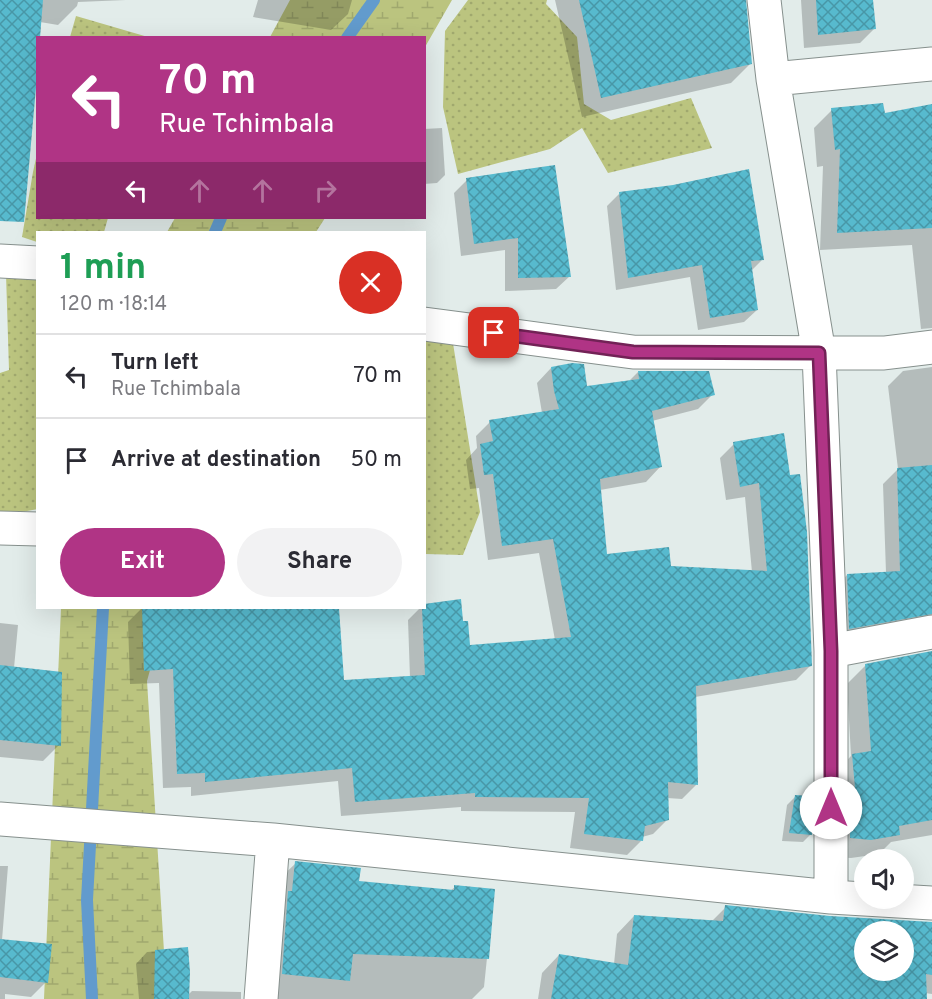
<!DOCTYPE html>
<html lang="en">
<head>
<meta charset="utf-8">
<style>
	:root { --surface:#fff; --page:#f2f2f3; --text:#2b2b33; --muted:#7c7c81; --line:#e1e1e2; --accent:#b03485 }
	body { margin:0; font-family:Overpass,sans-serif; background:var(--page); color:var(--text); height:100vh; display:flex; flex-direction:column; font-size:22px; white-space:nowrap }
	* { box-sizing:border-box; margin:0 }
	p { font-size:20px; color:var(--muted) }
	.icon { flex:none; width:33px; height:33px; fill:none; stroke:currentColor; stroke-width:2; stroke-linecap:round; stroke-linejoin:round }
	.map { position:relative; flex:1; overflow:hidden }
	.details { position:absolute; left:36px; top:231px; width:390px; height:378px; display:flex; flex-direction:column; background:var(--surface); border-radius:0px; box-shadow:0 6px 24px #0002 }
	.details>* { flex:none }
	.top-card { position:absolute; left:36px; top:36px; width:390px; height:183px; border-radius:0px; box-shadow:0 6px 24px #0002; background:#b03485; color:#fff; overflow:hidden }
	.controls { position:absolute; left:854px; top:849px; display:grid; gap:12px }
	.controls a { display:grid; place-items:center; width:60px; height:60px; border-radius:50%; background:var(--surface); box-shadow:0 6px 24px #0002; font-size:30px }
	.pin { position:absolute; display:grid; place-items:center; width:51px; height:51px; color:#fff; margin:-26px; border-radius:12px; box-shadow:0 3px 9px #0006 }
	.me { position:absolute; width:66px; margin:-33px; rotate:0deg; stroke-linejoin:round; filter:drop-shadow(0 0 4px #0008) }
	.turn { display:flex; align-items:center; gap:21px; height:126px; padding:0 24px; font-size:27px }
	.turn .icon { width:78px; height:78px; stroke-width:2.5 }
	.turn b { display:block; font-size:42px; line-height:51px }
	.lanes { display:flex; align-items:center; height:57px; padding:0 24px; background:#0003; justify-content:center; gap:30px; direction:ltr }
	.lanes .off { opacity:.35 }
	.round { display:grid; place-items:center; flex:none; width:63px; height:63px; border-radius:32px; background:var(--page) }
	.headline { display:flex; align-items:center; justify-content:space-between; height:102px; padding:0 24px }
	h1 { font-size:36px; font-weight:700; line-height:45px; color:#1e9e55 }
	.primary-button { display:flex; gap:12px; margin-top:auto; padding:12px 24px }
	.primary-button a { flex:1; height:69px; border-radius:36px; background:var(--accent); color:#fff; font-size:24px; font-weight:700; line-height:69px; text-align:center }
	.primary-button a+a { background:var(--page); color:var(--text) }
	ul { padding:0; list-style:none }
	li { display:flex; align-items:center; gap:18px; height:84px; padding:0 24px; border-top:2px solid var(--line) }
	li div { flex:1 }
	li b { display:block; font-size:22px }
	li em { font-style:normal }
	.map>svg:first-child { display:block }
	.grass { fill:url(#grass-dots) }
	.wetland { fill:url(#wetland-marsh) }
	.shadow { fill:#0003; fill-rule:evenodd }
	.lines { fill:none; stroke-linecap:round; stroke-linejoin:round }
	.stream { stroke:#629bcd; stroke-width:12 }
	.building { fill:url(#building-cross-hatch); fill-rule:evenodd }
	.minor-casing { stroke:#86908d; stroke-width:35 }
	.minor { stroke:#fff; stroke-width:33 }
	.route-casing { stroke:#722256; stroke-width:15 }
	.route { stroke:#b03485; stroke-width:10 }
</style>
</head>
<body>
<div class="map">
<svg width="932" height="999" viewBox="0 0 932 999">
	<defs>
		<pattern id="grass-dots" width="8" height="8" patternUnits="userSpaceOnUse" patternTransform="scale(1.5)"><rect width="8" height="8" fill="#bbc47f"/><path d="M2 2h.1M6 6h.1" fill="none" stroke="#a0a86e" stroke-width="1.8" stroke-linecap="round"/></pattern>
		<pattern id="wetland-marsh" width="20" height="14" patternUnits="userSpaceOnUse" patternTransform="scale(1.5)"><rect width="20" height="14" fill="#bbc47f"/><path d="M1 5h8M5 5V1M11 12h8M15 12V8" fill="none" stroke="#a0a86e"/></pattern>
		<pattern id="building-cross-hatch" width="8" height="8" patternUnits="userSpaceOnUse" patternTransform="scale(1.5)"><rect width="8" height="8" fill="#57bace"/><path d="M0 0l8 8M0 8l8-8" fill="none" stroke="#4897a7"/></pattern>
	</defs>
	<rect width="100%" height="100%" fill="#e2ecea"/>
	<path class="grass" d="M 468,0 L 547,0 L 546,4 L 577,37 L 584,104 L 611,120 L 691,98 L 712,148 L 608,173 L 582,128 L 550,149 L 458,174 L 443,107 L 445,31 Z
		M 76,16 L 148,37 L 70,37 Z
		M 37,154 L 38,218 L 108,218 L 104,232 L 38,232 L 37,242 L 22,237 L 33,172 Z
		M 6,274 L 37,278 L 38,509 L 0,516 L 0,373 L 9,370 Z
		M 425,335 L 452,337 L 480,512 L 463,555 L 425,554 Z"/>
	<path class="wetland" d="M 290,0 L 452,0 L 425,47 L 424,38 L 270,37 Z
		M 175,218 L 325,218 L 316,232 L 167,232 Z
		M 61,608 L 167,608 L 147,681 L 167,999 L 44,999 Z"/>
	<path class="shadow" d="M 0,0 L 126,0 L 78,2 L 77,6 L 58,25 L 40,22 L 38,38 L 0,207 Z
		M 258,0 L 352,0 L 348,14 L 331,30 L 253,17 Z
		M 555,0 L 744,0 L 751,63 L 731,83 L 582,117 Z
		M 801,0 L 872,0 L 874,29 L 860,43 L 804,48 Z
		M 932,106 L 932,328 L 921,329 L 912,245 L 820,250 L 823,166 L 817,167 L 814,128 L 832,110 L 883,115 Z
		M 442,128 L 445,175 L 437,183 L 424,184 L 424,129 Z
		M 467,180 L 570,276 L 556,289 L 505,291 L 505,250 L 461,256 L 454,193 Z
		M 620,193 L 763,259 L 751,271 L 757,310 L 744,322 L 698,330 L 690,277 L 616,290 L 607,206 Z
		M 932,367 L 932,632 L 835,642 L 833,590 L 847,575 L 886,573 L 883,484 L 898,469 L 888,386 L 903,371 Z
		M 551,368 L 586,388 L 628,382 L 638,372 L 713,394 L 698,409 L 652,421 L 660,467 L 646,482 L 600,490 L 605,556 L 670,567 L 752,572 L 745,497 L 726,500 L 720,458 L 734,444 L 782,435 L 811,665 L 796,680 L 695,697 L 696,785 L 682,799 L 667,798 L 668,819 L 653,834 L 642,837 L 642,840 L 627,855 L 570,848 L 575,812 L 461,811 L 461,807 L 341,816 L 338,781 L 191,796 L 191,787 L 163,788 L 159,683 L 130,684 L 128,622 L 142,608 L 338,608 L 342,682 L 410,678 L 408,620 L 420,608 L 424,608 L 461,623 L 469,647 L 555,640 L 539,553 L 488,560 L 479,488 L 470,489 L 466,460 L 477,448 L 476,436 L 490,422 L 542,413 L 537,383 Z
		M 0,623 L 18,625 L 14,668 L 59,745 L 43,761 L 0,757 Z
		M 932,653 L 932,835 L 891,842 L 879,854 L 851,858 L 831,857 L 834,774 L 851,756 L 847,684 L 866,665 Z
		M 795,797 L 811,834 L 803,842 L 782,841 L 787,805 Z
		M 296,863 L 358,882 L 450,891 L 455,887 L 494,890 L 484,987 L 472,999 L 265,999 L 279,879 Z
		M 0,866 L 8,866 L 2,940 L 46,982 L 31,997 L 5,994 L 5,999 L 0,999 Z
		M 726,907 L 829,917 L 932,923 L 932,994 L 925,993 L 925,999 L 538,999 L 542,973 L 559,955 L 614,964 L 617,934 L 634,916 L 711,922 ZM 864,932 L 903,932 L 903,970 L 864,970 Z
		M 186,949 L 188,995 L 192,991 L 241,992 L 241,999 L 139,999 L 136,964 L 147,952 Z"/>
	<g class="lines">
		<path class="stream" d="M 347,38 L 374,0
			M 215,232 L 221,218
			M 92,999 L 87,900 L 103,608"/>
	</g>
	<path class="building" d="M 0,0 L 43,0 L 40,38 L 38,38 L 38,65 L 24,222 L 0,221 Z
		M 579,0 L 746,0 L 752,64 L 601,98 Z
		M 816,0 L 873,0 L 876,29 L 818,35 Z
		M 883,103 L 885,113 L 932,104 L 932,228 L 837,233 L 840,149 L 835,150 L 831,108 Z
		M 555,165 L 571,277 L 518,278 L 518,238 L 474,244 L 466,178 Z
		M 749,169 L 764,260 L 751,261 L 758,310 L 710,318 L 702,265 L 628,278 L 619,192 L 673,185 Z
		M 572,363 L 584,364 L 587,386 L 639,379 L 638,371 L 709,371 L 715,395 L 652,411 L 662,467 L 600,479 L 607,554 L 669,547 L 671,566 L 767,571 L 759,483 L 740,487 L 733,442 L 784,433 L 790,475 L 800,474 L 807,532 L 812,666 L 696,686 L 698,785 L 668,782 L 669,820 L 645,826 L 643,841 L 584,834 L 589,798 L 475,797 L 475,793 L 355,802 L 352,768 L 205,782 L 205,773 L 177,774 L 173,669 L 144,671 L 142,608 L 339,608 L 344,680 L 425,675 L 422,608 L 424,608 L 424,604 L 461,599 L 463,621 L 468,621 L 470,645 L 571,637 L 553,539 L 502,546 L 493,474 L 484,475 L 480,444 L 493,441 L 489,420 L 559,409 L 554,391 L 551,367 Z
		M 932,465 L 932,614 L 849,629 L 847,574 L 900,571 L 897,468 Z
		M 932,651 L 932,820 L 899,826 L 900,835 L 871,840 L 850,838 L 850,799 L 856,799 L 852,754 L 871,751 L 865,664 Z
		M 0,665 L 62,672 L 61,746 L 0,740 Z
		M 795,795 L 812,796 L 812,835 L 789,833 Z
		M 295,861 L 361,868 L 359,881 L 454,890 L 454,885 L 495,889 L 489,959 L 353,954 L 350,981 L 282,974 L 288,891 L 292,891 Z
		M 725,905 L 830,916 L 932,922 L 932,975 L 926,974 L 927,999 L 551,999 L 559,954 L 628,965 L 634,915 L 723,921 ZM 864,932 L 903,932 L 903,970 L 864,970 Z
		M 0,939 L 52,944 L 48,983 L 0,977 Z
		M 188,947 L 190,972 L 189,999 L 154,999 L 155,950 Z"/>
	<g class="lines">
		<defs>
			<path id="minor" d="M 764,0 L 773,79 L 819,353 L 831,651 L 831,897
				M 773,79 L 932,64
				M 0,261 L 38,263
				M 424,324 L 633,352 L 884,353 L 932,347
				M 0,528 L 38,529
				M 831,651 L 932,632
				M 0,819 L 273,840 L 831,897 L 932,903
				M 261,999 L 273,840"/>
		</defs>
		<use href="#minor" class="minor-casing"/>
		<use href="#minor" class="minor"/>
	</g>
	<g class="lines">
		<defs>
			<path id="route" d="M 494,333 L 633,352 L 819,353 L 831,651 L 831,808"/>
		</defs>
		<use href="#route" class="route-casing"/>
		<use href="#route" class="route"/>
	</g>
</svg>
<div class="controls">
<a><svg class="icon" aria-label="sound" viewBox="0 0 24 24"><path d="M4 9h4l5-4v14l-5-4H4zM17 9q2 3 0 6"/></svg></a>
<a><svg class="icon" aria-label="layers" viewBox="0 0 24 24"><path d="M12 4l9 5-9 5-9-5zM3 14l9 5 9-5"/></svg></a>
</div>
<div class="pin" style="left:494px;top:333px;background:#d93025"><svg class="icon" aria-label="arrive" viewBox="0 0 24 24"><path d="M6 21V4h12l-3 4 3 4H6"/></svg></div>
<svg class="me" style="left:831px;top:808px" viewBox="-20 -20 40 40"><circle r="19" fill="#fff"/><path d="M0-13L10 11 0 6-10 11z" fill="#b03485"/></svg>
<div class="top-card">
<div class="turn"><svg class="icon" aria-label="left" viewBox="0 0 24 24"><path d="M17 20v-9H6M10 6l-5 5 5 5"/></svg><div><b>70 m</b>Rue Tchimbala</div></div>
<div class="lanes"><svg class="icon" aria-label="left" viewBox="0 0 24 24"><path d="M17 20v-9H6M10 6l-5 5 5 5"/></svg><svg class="icon off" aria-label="ahead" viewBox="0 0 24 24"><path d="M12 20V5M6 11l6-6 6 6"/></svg><svg class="icon off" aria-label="ahead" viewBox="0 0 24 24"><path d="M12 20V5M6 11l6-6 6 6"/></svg><svg class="icon off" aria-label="right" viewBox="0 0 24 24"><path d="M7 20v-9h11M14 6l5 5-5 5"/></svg></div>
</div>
<section class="details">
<div class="headline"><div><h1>1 min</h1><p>120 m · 18:14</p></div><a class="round" style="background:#d93025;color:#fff"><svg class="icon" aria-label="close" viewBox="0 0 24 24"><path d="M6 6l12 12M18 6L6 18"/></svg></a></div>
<ul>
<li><svg class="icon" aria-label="left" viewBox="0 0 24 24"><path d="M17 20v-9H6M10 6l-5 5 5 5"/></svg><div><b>Turn left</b><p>Rue Tchimbala</p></div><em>70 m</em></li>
<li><svg class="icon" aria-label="arrive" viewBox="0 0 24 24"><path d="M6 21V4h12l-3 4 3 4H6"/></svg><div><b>Arrive at destination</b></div><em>50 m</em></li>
</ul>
<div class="primary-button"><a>Exit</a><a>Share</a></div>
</section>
</div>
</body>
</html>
